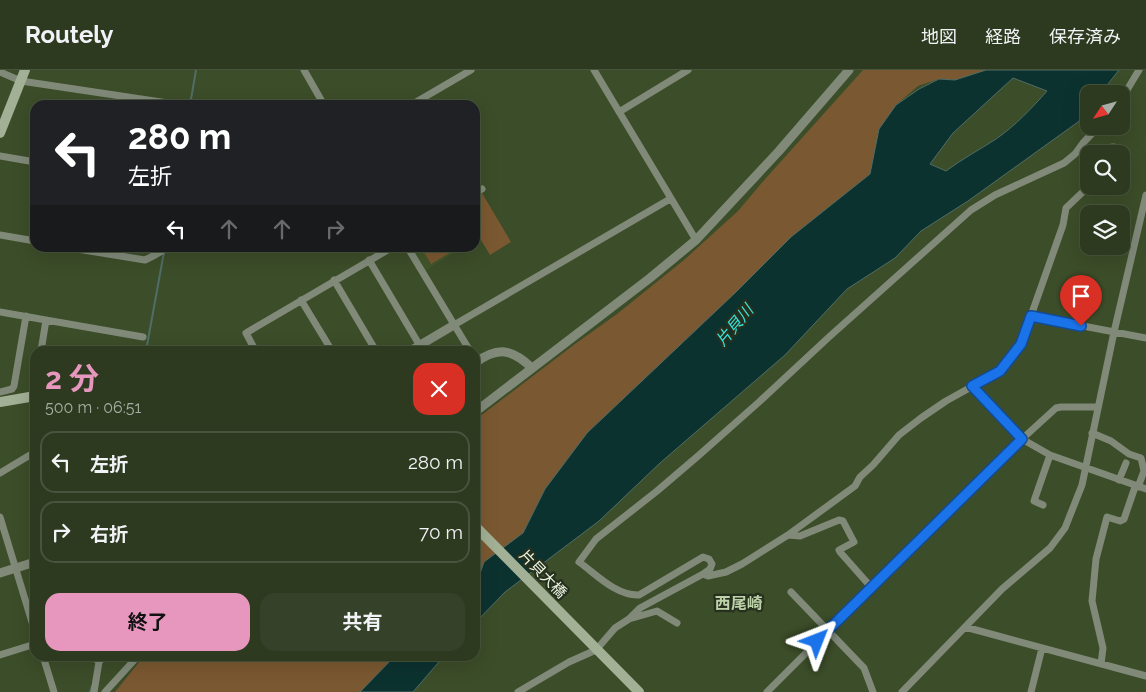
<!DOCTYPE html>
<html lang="ja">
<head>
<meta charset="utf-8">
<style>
	:root { --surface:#2d3a1f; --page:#354128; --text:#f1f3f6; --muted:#a7ada4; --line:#48543d; --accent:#e797bd }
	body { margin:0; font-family:Raleway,"Noto Sans JP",sans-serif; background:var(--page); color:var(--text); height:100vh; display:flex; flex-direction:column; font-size:19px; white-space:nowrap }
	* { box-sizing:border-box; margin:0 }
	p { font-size:16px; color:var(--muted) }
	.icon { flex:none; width:28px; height:28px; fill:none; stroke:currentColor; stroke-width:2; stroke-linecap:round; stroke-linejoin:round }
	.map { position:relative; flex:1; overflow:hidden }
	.sheet { position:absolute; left:30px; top:276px; width:450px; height:315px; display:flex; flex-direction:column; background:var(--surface); border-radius:15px; box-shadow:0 5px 20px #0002,0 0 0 1px var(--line) }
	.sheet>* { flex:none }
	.top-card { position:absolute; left:30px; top:30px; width:450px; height:152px; border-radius:15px; box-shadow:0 5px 20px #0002,0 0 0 1px var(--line); background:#202124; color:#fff; overflow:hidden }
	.needle { width:32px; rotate:234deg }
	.fabs { position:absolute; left:1080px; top:15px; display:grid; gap:10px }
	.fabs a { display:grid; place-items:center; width:50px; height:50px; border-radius:10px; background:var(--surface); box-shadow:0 5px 20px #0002,0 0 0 1px var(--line); font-size:25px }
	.pin { position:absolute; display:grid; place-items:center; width:42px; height:42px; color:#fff; margin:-51px -21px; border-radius:50% 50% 50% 0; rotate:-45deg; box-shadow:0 0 5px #0007 }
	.pin .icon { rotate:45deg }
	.me { position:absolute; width:55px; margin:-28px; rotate:45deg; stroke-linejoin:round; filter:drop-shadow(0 0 4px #0008) }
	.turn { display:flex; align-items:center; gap:18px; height:105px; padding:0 15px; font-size:22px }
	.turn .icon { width:65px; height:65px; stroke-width:2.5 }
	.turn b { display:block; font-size:35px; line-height:42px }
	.lanes { display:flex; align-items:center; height:48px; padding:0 15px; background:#0003; justify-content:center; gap:25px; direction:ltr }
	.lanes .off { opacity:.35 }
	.round { display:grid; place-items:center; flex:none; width:52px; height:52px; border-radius:15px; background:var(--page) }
	.summary { display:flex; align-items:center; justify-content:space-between; height:85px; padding:0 15px }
	h1 { font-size:30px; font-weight:700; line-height:38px; color:var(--accent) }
	.action { display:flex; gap:10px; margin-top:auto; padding:10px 15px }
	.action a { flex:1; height:58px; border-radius:15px; background:var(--accent); color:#111; font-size:20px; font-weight:700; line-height:58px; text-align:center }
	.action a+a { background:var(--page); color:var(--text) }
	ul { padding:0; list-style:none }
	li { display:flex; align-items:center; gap:15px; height:62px; margin:0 10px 8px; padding:0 5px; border:2px solid var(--line); border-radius:15px }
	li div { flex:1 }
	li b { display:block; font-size:19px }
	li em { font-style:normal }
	header { display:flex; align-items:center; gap:30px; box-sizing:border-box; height:70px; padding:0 25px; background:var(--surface); border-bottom:1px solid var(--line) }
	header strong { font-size:24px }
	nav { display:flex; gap:28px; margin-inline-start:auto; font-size:18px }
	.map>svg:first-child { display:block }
	.built { fill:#41552a }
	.green { fill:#7a5831 }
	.water { fill:#0c3230; stroke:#506d66; fill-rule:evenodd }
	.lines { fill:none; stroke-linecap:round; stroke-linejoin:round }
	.stream { stroke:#506d66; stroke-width:2 }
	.minor { stroke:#818a79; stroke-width:7 }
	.tertiary { stroke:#818a79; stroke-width:9 }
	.secondary { stroke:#a2b095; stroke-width:10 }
	.route-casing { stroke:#114b97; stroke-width:12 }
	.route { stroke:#1a73e8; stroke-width:9 }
	.labels { text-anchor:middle; stroke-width:4.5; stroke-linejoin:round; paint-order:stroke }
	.street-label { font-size:15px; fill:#edf8e3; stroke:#27301f }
	.water-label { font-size:16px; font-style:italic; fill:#34e5dc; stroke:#27301f }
	.neighbourhood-label { font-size:16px; font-weight:bold; fill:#bdd2a9; stroke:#27301f }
</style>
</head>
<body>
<header>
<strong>Routely</strong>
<nav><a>地図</a><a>経路</a><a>保存済み</a></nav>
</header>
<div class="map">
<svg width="1146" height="622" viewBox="0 0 1146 622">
	<rect width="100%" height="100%" fill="#3c4d29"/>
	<path class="built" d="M 412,178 L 462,178 L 426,200 Z"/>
	<path class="green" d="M 863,0 L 986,0 L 955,10 L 939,9 L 918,16 L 896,35 L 879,59 L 870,104 L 791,167 L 727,231 L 587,363 L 545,419 L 523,463 L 484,492 L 475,518 L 475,350 L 575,274 L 617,244 L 684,190 L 738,141 L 766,108 Z
		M 482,123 L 511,172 L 490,185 L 478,165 L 475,167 L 475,128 Z
		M 424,178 L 458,178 L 431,194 L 422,179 Z
		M 144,586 L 395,586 L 360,622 L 115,622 Z"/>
	<path class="water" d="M 986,0 L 1119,0 L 1100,24 L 1089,24 L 1089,38 L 1078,52 L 968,131 L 921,161 L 895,188 L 847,219 L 785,285 L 660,393 L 599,451 L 505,522 L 475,553 L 475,518 L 484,492 L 523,463 L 545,419 L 587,363 L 735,223 L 791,167 L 870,104 L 879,59 L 896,35 L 919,19 L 939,9 L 955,10 ZM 1013,8 L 1047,21 C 1032,38 1015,56 996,69 C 979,80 962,89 946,101 L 930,94 L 953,63 Z
		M 395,586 L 444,586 L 413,622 L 360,622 Z"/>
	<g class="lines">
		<path class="stream" d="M 190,35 L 196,0
			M 146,281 L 164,182
			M 90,622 L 92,616"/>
		<path class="minor" d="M 304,0 L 324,35
			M 594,0 L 696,170
			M 0,2 L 21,11 L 181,35
			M 1121,30 L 1139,0
			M 411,35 L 471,0
			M 619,42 L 688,0
			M 1078,81 C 1091,88 1100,77 1114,77 L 1117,79 L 1116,84
			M 0,86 L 35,92
			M 475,123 L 482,119
			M 0,165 L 35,171
			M 71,178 L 145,190 L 155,185 L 167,178
			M 408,178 L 470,281
			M 369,190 L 423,281
			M 334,210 L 376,281
			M 301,230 L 332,281
			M 0,242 L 143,267
			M 1031,246 L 1146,268
			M 454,255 L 670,129
			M 41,281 L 46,250
			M 274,281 L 254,278 L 246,263 L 391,178
			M 972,316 L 1022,369 L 1050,385 L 1146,419
			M 0,322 L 12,319 L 14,316 L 26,246
			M 1092,363 L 1111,371 L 1129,384 L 1141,388 L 1144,401 L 1138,417
			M 0,403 L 35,382
			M 1119,410 L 1126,393
			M 1043,435 L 1034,431 L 1050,385
			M 0,447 L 35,562
			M 788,465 L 855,416 L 860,407 L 873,395 L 899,365 L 921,348 L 946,331 L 1000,301 L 1021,274 L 1063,155 L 1066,138 L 1089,116
			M 703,504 L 710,499 L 712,494 L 709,489 L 703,487 L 639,525 C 616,526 596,504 579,492 L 596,469 L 657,421 L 698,386 L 759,332 L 829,267 L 971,140 L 995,125 L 1064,93 L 1075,84 L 1083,73 L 1099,56
			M 791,522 L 864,598 L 873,622
			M 629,549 L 657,541 L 677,553
			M 965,557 L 1146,606
			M 0,585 L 35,574
			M 43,586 L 54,622
			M 88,586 L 100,591
			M 1101,594 L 1103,578 L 1092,531 L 1096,489 L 1107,447 L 1120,451 L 1124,449 L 1135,417
			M 94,622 L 100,586
			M 105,622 L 138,586
			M 518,622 L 569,592 L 596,580 L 615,558 L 629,549 L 640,538 L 703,504 L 708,506 L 726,502 L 742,494 L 788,465 L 800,466 L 839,450 L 843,451 L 854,472 L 839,480 L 840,482 L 871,517
			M 767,622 L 943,446 L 1022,369 L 1056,338 L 1061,337 L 1097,337
			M 902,622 L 1002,519 L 1050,478 L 1065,458 L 1082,415 L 1114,262 L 1146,125
			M 1031,622 L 1042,578"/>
		<path class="tertiary" d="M 410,281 L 454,255
			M 475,293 C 498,276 512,279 532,298
			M 475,342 L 650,208 L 696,170 L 779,81 L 849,0
			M 0,503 L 35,492"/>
		<path class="secondary" d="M 0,63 L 25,0
			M 0,332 L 35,326
			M 475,456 L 639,622"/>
	</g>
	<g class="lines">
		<defs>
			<path id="route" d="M 817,571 L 1022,369 L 972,316 L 1000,301 L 1021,274 L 1031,246 L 1081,256"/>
		</defs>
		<use href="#route" class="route-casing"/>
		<use href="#route" class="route"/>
	</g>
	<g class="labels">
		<g class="street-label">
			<text transform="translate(543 504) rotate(46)" y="5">片貝大橋</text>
		</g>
		<g class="water-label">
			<text transform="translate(734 255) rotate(-50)" y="6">片貝川</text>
		</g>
		<g class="neighbourhood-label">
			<text x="739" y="539">西尾崎</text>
		</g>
	</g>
</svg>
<div class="fabs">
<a><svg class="needle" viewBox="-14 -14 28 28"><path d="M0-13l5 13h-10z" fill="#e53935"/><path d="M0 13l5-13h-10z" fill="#a7ada4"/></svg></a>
<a><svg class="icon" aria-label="search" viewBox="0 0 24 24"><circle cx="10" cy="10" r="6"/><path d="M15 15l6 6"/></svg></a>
<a><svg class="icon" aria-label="layers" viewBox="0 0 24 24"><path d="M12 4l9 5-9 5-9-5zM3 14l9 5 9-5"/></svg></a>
</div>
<div class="pin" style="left:1081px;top:256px;background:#d93025"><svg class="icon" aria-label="arrive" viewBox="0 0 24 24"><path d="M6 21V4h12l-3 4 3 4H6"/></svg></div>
<svg class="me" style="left:817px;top:571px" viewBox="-20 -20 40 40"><path d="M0-17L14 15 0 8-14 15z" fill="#1a73e8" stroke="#fff" stroke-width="4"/></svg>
<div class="top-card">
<div class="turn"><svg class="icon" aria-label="left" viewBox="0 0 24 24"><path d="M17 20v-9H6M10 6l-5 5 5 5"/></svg><div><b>280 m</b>左折</div></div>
<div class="lanes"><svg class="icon" aria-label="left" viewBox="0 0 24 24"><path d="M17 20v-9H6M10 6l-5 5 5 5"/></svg><svg class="icon off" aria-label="ahead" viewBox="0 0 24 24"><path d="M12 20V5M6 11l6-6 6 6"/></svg><svg class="icon off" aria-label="ahead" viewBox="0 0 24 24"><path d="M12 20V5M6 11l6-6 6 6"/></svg><svg class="icon off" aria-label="right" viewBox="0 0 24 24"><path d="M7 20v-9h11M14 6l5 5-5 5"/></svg></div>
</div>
<section class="sheet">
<div class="summary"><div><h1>2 分</h1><p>500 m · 06:51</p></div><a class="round" style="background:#d93025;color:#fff"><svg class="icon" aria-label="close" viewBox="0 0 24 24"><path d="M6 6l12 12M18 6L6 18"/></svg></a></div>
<ul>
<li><svg class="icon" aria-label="left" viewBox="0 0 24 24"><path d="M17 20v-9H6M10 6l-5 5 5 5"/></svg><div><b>左折</b></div><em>280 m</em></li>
<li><svg class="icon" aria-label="right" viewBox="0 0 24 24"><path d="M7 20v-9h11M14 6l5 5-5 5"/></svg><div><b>右折</b></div><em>70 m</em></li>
</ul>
<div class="action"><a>終了</a><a>共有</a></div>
</section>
</div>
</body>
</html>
